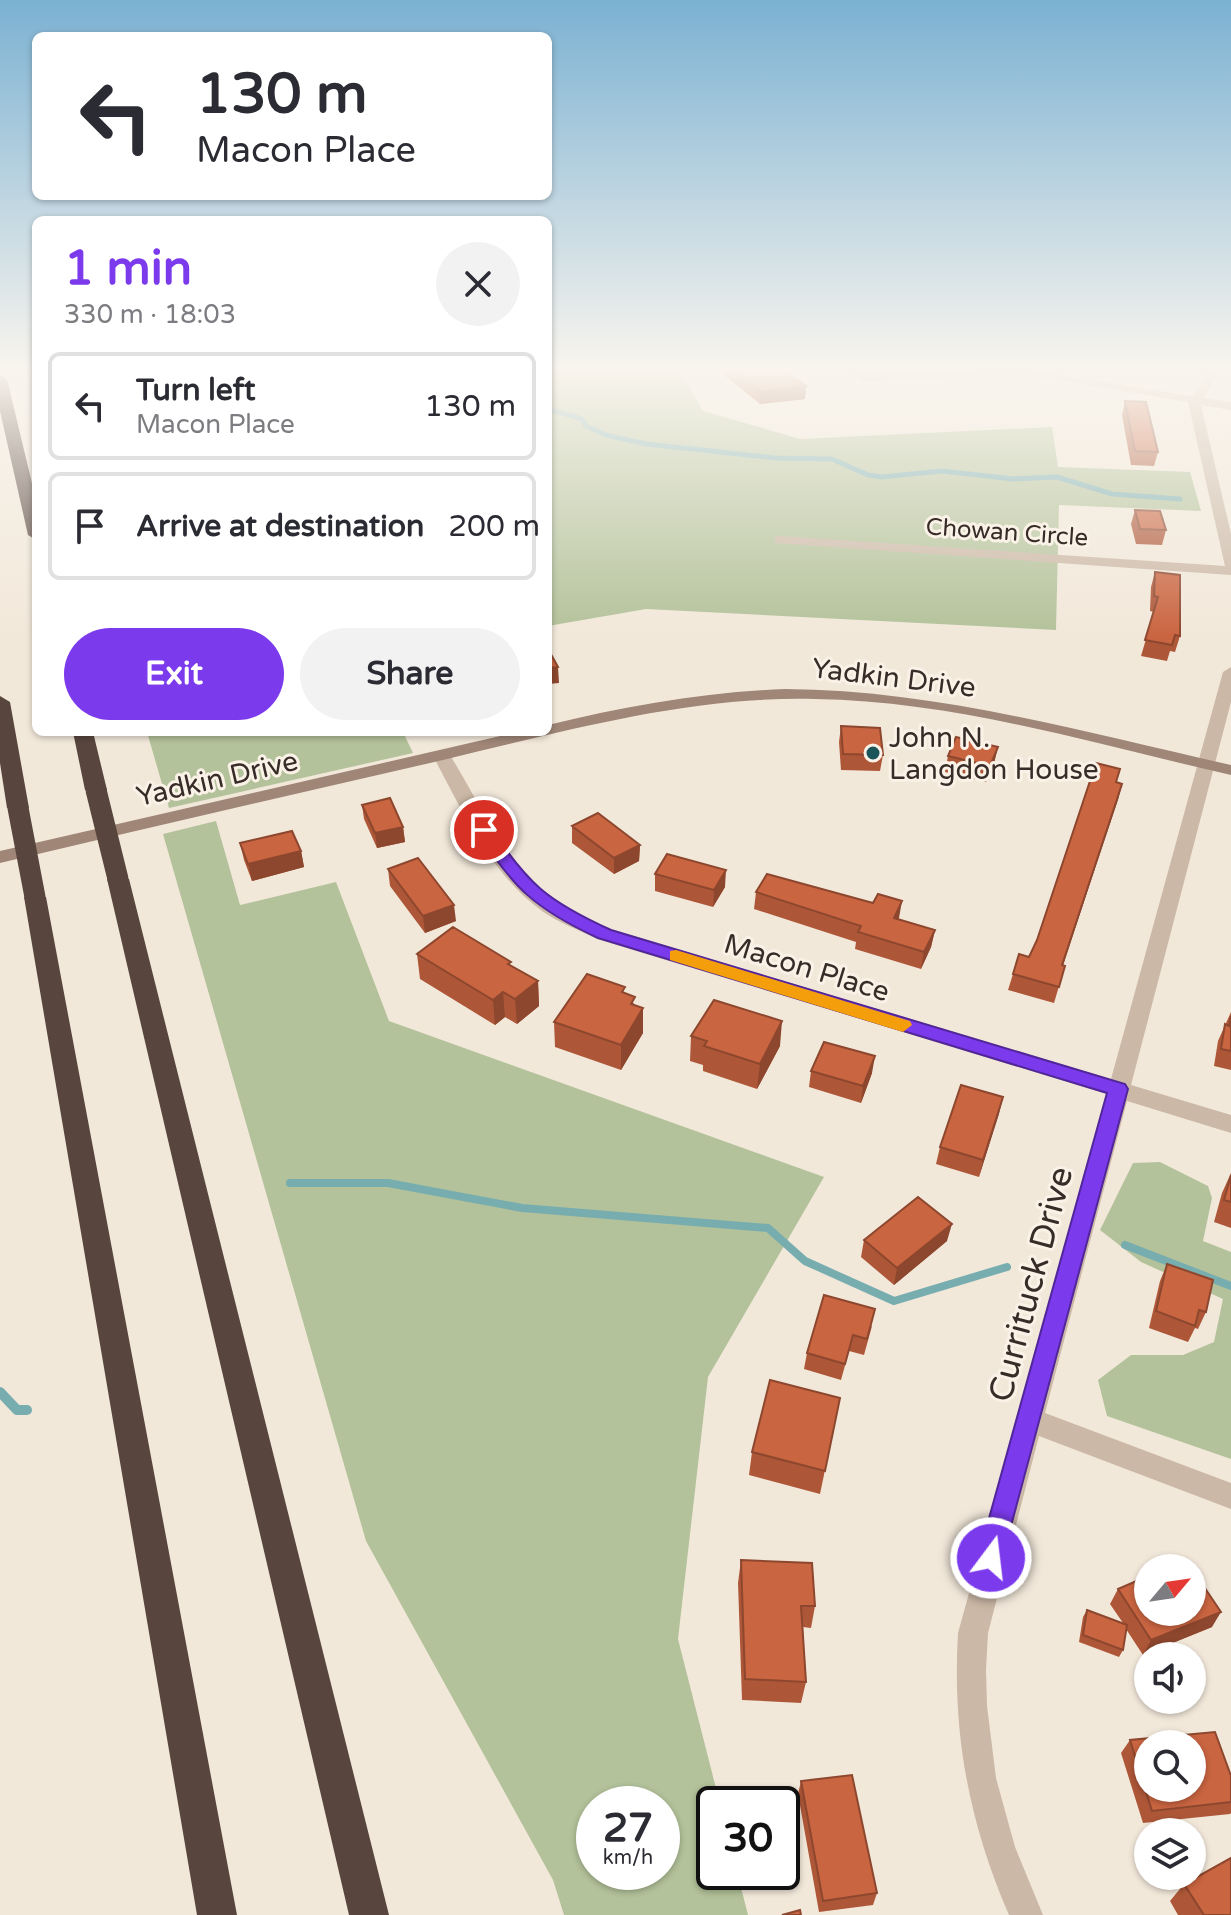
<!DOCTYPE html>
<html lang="en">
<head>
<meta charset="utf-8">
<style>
	:root { --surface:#fff; --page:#f2f2f3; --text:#2b2b33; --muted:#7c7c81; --line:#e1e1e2; --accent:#7c3aed }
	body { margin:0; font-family:"Varela Round",sans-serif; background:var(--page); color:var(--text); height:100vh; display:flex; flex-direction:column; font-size:30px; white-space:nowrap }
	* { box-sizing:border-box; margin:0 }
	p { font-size:26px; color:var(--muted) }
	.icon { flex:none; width:44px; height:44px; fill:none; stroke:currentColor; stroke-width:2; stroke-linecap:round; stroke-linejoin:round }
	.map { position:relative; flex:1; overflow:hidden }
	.sheet { position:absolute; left:32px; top:216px; width:520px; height:520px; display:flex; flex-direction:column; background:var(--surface); border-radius:12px; box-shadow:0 2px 6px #0004 }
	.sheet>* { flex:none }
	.banner { position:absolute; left:32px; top:32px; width:520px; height:168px; border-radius:12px; box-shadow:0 2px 6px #0004; background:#fff; color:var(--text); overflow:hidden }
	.needle { width:52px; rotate:61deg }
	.fabs { position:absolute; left:1134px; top:1554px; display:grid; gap:16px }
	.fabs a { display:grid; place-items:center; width:72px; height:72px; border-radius:50%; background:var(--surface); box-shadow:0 2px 6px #0004; font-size:40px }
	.speed { position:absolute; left:576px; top:1786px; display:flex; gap:16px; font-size:40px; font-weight:700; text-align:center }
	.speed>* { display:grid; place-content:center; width:104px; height:104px; border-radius:50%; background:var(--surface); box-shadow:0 2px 6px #0004; line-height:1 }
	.speed small { font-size:20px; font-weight:400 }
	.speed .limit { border:4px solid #111; border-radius:12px; background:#fff; color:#111 }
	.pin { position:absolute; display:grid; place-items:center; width:68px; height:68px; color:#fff; margin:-34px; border:4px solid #fff; border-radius:50%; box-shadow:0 2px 8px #0007 }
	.me { position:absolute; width:88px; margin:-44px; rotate:15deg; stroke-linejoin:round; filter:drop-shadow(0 0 6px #0008) }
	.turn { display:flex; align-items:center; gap:28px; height:168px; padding:0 32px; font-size:36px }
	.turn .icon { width:104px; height:104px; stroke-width:2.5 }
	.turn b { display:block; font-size:56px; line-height:68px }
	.round { display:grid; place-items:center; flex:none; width:84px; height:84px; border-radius:42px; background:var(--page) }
	.head { display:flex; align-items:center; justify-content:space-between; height:136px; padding:0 32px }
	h1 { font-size:48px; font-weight:700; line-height:60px; color:var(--accent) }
	.action { display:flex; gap:16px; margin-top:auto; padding:16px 32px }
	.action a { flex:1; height:92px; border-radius:48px; background:var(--accent); color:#fff; font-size:32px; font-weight:700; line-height:92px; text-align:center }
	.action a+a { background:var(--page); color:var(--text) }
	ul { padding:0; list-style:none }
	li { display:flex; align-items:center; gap:24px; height:108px; margin:0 16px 12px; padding:0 16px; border:4px solid var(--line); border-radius:12px }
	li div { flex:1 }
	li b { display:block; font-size:30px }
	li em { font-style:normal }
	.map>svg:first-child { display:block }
	.green { fill:#b3c29a; fill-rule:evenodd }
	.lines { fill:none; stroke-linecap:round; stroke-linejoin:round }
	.stream-far2 { stroke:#78adb0; stroke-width:5 }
	.stream-far1 { stroke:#78adb0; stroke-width:8 }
	.stream { stroke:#78adb0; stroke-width:10 }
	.street { fill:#cbb8a6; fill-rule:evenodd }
	.secondary { fill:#9f8677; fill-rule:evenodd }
	.highway { fill:#58463e; fill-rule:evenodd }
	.highway-bridge { stroke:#58463e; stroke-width:21 }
	.wall { fill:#ae5738 }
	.shaded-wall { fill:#8d472e }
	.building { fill:#ca6541; stroke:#8d472e; stroke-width:2; fill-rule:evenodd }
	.route { fill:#7c3aed; stroke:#51269a; stroke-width:2 }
	.slow { fill:#f59e0b }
	.poi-dot { fill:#1b5459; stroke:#faf1e7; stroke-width:3 }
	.labels { text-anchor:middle; stroke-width:6; stroke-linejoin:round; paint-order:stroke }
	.far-street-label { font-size:24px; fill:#372c27; stroke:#faf1e7 }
	.street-label { font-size:28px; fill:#372c27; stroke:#faf1e7 }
	.poi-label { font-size:28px; fill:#372c27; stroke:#faf1e7; text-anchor:start }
	.near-street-label { font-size:34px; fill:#372c27; stroke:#faf1e7 }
</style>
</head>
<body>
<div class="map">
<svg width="1231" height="1915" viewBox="0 0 1231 1915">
	<rect width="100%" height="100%" fill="#f2e8da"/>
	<path class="green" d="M 548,368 L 678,368 L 703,411 L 800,439 L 1052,427 L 1058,467 L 1190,472 L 1201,511 L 1059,505 L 1056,630 L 646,609 L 548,626 Z
		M 147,732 L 403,732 L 413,753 L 169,808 Z
		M 216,821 L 240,905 L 336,882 L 389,1021 L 824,1177 L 708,1377 L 678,1639 L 720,1804 L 714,1804 L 714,1872 L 737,1872 L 748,1915 L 564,1915 L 553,1880 L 366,1541 L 163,834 ZM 662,1804 L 662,1872 L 594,1872 L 594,1804 Z
		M 1160,1162 L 1208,1186 L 1212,1198 L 1203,1241 L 1231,1252 L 1231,1459 L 1107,1416 L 1098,1380 L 1131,1355 L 1183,1355 L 1214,1342 L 1223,1299 L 1141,1262 L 1100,1230 L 1133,1163 Z"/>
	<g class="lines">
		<path class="stream-far2" d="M 548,409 L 582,419 L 586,426 L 606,435 L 646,444 L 775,458 L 832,459 L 868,475 L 882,477 L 942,471 L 1013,479 L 1057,477 L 1112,494 L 1180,499"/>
		<path class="stream-far1" d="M 290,1183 L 388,1183 L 522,1208 L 768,1228 L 805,1261 L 894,1301 L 1007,1267
			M 1125,1245 L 1231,1286"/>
		<path class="stream" d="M 0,1392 L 17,1410 L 27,1410"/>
		<path class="street" d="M 847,368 L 859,368 L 867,374 L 1022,368 L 1192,396 L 1205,378 L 1206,368 L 1218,368 L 1217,378 L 1203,398 L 1231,402 L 1231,410 L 1201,405 L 1231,534 L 1231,575 L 775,543 L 775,537 L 780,536 L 1225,566 L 1188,402 L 1015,373 L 864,382 Z
			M 1231,667 L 1231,702 L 1131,1085 L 1231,1115 L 1231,1133 L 1127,1101 L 1045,1413 L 1231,1483 L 1231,1509 L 1039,1436 L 988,1633 L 986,1670 L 987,1706 L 996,1778 L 1015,1847 L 1043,1915 L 1009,1915 C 969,1823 952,1733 958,1633 L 1107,1094 L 597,939 C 579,930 559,923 542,911 C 490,873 463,812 433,756 L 442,751 L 448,752 C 482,805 502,863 556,901 C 573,913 592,921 611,929 L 1111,1079 L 1223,672 Z"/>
		<path class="secondary" d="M 785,689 C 937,690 1083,732 1231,765 L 1231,775 C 1094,744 956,701 815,699 C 688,696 566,731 443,760 C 295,794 148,828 0,863 L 0,851 L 518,732 L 548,732 L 548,725 C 626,706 704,692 785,689 Z"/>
		<path class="highway" d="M 0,375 L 7,379 L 36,500 L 36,540 L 28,535 L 0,411 Z
			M 0,696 L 10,702 L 29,808 L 18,815 L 7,808 L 0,763 Z
			M 73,732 L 93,732 L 107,790 L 103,794 L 96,796 L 85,790 Z
			M 118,872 L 129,879 L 389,1915 L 349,1915 L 107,879 Z
			M 35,890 L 46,897 L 237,1915 L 197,1915 L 24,897 Z"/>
		<path class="highway-bridge" d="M 96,790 L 118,879
			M 18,808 L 35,897"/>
	</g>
	<path class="wall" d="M 720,368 L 781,368 L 806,386 L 805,399 L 760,404 L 720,372 Z
		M 1125,401 L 1158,452 L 1154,466 L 1131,465 L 1122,415 Z
		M 1135,510 L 1166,530 L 1162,545 L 1136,544 L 1131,524 Z
		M 1155,572 L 1180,636 L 1175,652 L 1170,651 L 1167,661 L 1141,656 L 1154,612 L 1150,611 L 1151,587 Z
		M 841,726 L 883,755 L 880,771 L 841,770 L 839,742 Z
		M 998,747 L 994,763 L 986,782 L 945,772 L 948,756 Z
		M 1116,782 L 1122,784 L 1063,966 L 1065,966 L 1054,1003 L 1008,990 L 1013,974 L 1029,957 Z
		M 362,805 L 403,827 L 405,842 L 377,848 L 364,819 Z
		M 572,826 L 640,845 L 639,861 L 614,874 L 572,843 Z
		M 240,843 L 301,851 L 304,867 L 252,881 L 244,860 Z
		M 388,869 L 456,921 L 425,933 L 390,886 Z
		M 655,874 L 725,887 L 713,907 L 655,891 Z
		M 756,892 L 899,918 L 898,919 L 935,930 L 931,947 L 921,969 L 855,949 L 856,942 L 754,909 Z
		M 417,954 L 511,966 L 538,981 L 539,1006 L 517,1024 L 505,1017 L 495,1025 L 420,979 Z
		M 625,993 L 635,1005 L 643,1033 L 621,1070 L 555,1047 L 554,1022 Z
		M 1231,1012 L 1231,1070 L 1214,1066 L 1218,1041 Z
		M 691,1036 L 780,1046 L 757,1089 L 703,1071 L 703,1065 L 690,1061 Z
		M 811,1071 L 872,1073 L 861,1103 L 809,1087 Z
		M 1003,1097 L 979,1177 L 936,1164 L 940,1147 Z
		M 1231,1173 L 1231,1228 L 1214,1222 L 1222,1193 Z
		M 864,1240 L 947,1241 L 894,1285 L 861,1257 Z
		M 1167,1264 L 1206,1312 L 1198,1329 L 1195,1328 L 1188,1342 L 1149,1328 L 1160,1281 Z
		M 872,1326 L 864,1355 L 849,1351 L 841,1380 L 804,1369 L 807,1353 Z
		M 840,1398 L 820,1494 L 749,1475 L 752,1452 Z
		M 741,1560 L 815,1606 L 811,1628 L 803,1627 L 806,1682 L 801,1703 L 742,1700 L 738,1583 Z
		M 1118,1589 L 1212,1627 L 1143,1655 L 1126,1629 L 1123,1650 L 1119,1657 L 1079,1642 L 1083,1617 L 1087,1610 L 1123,1623 L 1110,1604 Z
		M 1130,1740 L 1231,1776 L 1231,1813 L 1230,1814 L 1143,1823 L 1121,1753 Z
		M 801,1781 L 877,1893 L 873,1905 L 819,1912 L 798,1794 Z
		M 1184,1884 L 1231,1915 L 1178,1915 L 1170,1901 Z"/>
	<path class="shaded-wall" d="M 806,386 L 805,399 L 760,404 L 760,392 Z
		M 558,667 L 559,683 L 548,684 L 548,668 Z
		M 998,747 L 994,763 L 986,782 L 990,766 Z
		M 1122,784 L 1118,800 L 1057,982 L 1062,965 Z
		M 403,827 L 405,842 L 377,848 L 375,833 Z
		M 640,845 L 639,861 L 614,874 L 614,858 Z
		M 301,851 L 304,867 L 252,881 L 248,864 Z
		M 726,870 L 725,887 L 713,907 L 714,890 Z
		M 902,901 L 899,918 L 891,935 L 894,918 Z
		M 454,905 L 456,921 L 425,933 L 423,916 Z
		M 935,930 L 931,947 L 921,969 L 924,952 Z
		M 538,981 L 539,1006 L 517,1024 L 515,999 Z
		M 503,992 L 505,1017 L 495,1025 L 493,1000 Z
		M 643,1008 L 643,1033 L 621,1070 L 621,1045 Z
		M 782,1021 L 780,1046 L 757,1089 L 760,1064 Z
		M 875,1056 L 872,1073 L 861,1103 L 863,1086 Z
		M 1003,1097 L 999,1114 L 979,1177 L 983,1160 Z
		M 952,1224 L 947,1241 L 894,1285 L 897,1268 Z
		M 1221,1612 L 1212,1627 L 1143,1655 L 1151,1640 Z"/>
	<path class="building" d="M 731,368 L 781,368 L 806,386 L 760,392 Z
		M 1125,401 L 1146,402 L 1158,452 L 1135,451 Z
		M 1135,510 L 1160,511 L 1166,530 L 1140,529 Z
		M 1155,572 L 1180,575 L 1180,636 L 1175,635 L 1172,645 L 1145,640 L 1158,597 L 1154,596 Z
		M 548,649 L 558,667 L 548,668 Z
		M 841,726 L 880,728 L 883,755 L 843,754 Z
		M 956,737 L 998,747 L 990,766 L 948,756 Z
		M 1096,763 L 1120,769 L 1116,782 L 1122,784 L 1062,965 L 1065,966 L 1059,987 L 1013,974 L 1019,954 L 1029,957 L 1037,940 Z
		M 390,798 L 403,827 L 375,833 L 362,805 Z
		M 598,813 L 640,845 L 614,858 L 572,826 Z
		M 292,831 L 301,851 L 248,864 L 240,843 Z
		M 667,854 L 726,870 L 714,890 L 655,874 Z
		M 418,858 L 454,905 L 423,916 L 388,869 Z
		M 767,874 L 873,903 L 878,894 L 902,901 L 894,918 L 935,930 L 924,952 L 858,932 L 861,926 L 756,892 Z
		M 453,927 L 511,962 L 508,964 L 538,981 L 515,999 L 503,992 L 493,1000 L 417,954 Z
		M 587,974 L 625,987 L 622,992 L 635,997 L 631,1004 L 643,1008 L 621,1045 L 554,1022 Z
		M 714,1000 L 782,1021 L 760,1064 L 704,1046 L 707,1041 L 691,1036 Z
		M 1231,1016 L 1231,1051 L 1221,1049 L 1225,1024 L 1229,1026 Z
		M 824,1042 L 875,1056 L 863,1086 L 811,1071 Z
		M 961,1085 L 1003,1097 L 983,1160 L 940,1147 Z
		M 1231,1175 L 1231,1202 L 1224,1200 Z
		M 918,1197 L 952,1224 L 897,1268 L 864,1240 Z
		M 1167,1264 L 1213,1280 L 1206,1312 L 1199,1310 L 1195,1326 L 1156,1311 Z
		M 824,1295 L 875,1309 L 867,1339 L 853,1335 L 845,1364 L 807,1353 Z
		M 770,1380 L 840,1398 L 825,1471 L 752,1452 Z
		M 741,1560 L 812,1563 L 815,1606 L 801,1606 L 806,1682 L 745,1679 Z
		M 1185,1560 L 1191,1568 L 1166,1568 Z
		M 1192,1569 L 1221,1612 L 1151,1640 L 1118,1589 L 1148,1576 L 1148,1612 L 1192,1612 Z
		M 1087,1610 L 1127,1625 L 1123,1650 L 1083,1635 Z
		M 1215,1732 L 1231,1776 L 1231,1802 L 1152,1811 L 1130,1740 ZM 1148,1744 L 1192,1744 L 1192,1788 L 1148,1788 Z
		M 852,1775 L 877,1893 L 823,1901 L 801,1781 Z
		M 1231,1858 L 1231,1915 L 1204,1915 L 1184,1884 Z
		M 800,1910 L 801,1915 L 782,1915 Z"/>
	<linearGradient id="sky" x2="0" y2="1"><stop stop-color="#7bb1d2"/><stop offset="0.58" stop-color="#f9f5ee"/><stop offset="1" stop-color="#f9f5ee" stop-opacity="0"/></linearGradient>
	<rect width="1231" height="636" fill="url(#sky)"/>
	<path class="route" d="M 484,825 L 490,827 C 528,884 547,901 611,930 L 1125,1084 L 1128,1089 L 1000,1567 L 991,1571 L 982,1567 L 978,1558 L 1107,1093 L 598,938 C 535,909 513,888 476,830 Z"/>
	<path class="slow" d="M 676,950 L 910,1021 L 912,1025 L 903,1032 L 670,960 L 670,951 Z"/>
	<circle class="poi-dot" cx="873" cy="753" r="8"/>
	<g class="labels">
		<g class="far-street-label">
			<text transform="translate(1007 532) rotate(4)" y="8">Chowan Circle</text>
		</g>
		<g class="street-label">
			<text transform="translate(894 677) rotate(7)" y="10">Yadkin Drive</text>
			<text transform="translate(217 778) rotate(-13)" y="10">Yadkin Drive</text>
			<text transform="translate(807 967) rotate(17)" y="10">Macon Place</text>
		</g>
		<g class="poi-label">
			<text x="889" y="747">John N.<tspan x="889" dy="32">Langdon House</tspan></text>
		</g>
		<g class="near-street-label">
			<text transform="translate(1030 1284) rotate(-75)" y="12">Currituck Drive</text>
		</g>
	</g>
</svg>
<div class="fabs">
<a><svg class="needle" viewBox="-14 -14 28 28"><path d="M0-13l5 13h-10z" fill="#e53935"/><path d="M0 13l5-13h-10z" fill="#7c7c81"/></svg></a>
<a><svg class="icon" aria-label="sound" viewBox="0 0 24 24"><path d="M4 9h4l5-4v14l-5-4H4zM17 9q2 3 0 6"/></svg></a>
<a><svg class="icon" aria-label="search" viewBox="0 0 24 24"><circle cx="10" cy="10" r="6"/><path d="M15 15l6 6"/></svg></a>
<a><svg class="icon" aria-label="layers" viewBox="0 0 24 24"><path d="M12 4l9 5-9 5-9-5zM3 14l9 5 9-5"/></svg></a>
</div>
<div class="speed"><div>27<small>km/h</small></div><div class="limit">30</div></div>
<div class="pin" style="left:484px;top:830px;background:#d93025"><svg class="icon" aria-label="arrive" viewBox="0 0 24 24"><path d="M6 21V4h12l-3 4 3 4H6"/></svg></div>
<svg class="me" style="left:991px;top:1558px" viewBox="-20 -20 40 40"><circle r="17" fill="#7c3aed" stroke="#fff" stroke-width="3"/><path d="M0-11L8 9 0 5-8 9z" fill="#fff"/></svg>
<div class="banner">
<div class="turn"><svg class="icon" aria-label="left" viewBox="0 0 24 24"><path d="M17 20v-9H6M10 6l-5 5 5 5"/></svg><div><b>130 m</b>Macon Place</div></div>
</div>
<section class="sheet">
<div class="head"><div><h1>1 min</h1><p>330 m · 18:03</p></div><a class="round"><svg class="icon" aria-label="close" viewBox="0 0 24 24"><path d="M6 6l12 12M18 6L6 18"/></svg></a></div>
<ul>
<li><svg class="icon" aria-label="left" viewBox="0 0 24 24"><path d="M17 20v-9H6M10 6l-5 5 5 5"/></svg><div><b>Turn left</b><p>Macon Place</p></div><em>130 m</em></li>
<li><svg class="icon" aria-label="arrive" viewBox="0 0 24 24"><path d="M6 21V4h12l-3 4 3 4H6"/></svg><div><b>Arrive at destination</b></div><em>200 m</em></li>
</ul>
<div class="action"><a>Exit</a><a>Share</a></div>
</section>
</div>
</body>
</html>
